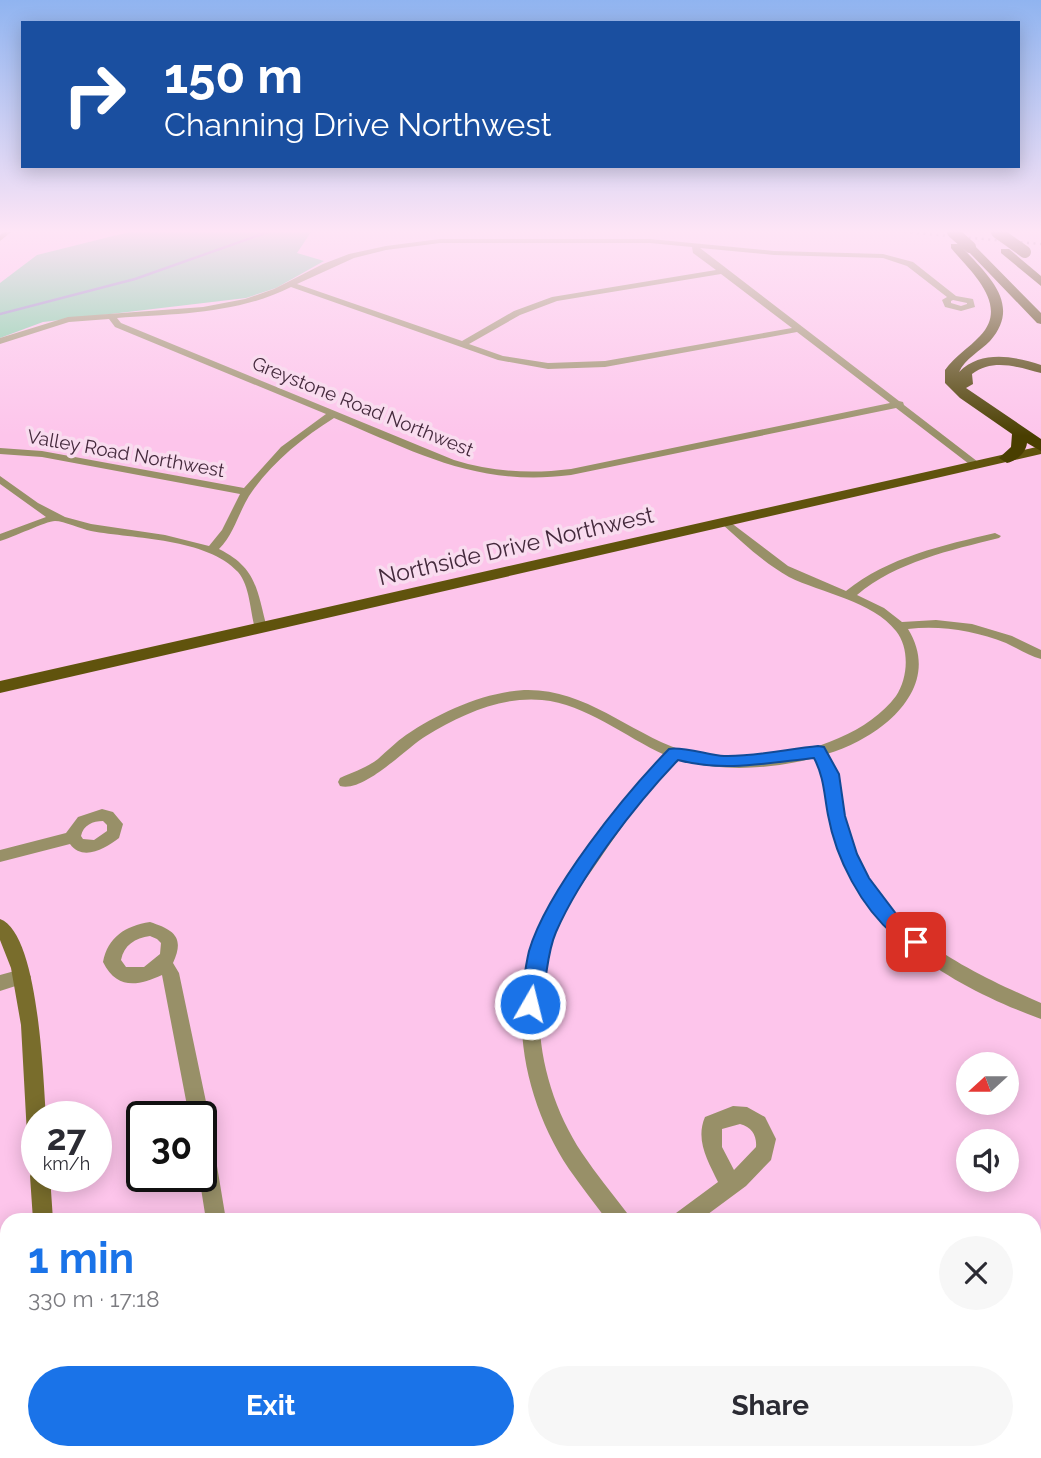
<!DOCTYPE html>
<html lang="en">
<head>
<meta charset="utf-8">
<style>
	:root { --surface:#fff; --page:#f7f7f7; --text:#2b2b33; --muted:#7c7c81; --accent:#1a73e8 }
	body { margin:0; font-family:Raleway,sans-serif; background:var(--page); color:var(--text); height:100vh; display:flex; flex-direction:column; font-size:26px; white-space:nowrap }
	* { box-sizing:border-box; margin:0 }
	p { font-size:23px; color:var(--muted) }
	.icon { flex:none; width:38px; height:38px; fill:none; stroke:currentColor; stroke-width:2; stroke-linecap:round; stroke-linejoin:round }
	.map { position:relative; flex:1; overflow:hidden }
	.sheet { position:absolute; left:0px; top:1213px; width:1041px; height:247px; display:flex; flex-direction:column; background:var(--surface); border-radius:21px 21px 0 0; box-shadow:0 4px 18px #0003 }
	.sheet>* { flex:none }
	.hud { position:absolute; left:21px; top:21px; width:999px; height:147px; border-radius:0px; box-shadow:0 4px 18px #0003; background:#1a4fa0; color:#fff; overflow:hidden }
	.needle { width:46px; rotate:249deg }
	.controls { position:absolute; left:956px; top:1052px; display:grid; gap:14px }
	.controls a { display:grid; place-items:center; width:63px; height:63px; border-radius:50%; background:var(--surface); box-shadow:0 4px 18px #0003; font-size:35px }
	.speed { position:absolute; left:21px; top:1101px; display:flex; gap:14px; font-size:35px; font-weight:700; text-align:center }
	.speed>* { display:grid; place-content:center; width:91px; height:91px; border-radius:50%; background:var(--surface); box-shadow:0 4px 18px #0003; line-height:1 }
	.speed small { font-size:18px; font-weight:400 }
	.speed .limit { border:4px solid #111; border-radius:10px; background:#fff; color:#111 }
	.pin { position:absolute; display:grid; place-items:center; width:60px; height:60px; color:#fff; margin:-30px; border-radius:14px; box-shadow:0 4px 10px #0006 }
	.me { position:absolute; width:77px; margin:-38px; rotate:8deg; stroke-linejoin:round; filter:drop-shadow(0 0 5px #0008) }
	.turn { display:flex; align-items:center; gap:24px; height:147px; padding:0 28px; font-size:32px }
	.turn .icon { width:91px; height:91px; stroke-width:2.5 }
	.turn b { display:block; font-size:49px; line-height:60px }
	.round { display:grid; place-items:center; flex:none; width:74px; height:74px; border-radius:37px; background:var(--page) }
	.headline { display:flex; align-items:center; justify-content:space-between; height:119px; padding:0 28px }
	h1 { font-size:42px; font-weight:700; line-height:52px; color:var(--accent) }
	.primary-button { display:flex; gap:14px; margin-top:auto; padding:14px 28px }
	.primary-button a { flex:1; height:80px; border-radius:42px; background:var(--accent); color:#fff; font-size:28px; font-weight:700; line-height:80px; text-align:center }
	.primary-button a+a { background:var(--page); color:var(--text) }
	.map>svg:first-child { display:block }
	.built { fill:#fdb1e6 }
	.green { fill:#75d09f }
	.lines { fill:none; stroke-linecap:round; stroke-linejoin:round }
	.stream { stroke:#8d8bc2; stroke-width:2.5 }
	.building { fill:#783c67; stroke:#542a48; stroke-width:2 }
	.street { fill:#989068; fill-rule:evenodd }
	.secondary { fill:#796d2c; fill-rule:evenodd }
	.primary { fill:#60530d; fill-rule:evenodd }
	.highway { fill:#493e00; fill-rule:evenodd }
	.rail { stroke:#a07693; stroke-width:2.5; stroke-dasharray:2 4.5; stroke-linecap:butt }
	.highway-bridge { stroke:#493e00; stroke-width:12 }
	.route { fill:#1a73e8; stroke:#114b97; stroke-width:2 }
	.labels { text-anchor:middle; stroke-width:7; stroke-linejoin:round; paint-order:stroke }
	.far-street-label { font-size:19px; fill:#44293c; stroke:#f9dcef }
	.street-label { font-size:23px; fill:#44293c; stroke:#f9dcef }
</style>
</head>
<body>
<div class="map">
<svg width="1041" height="1458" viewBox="0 0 1041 1458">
	<rect width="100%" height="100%" fill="#fdc5eb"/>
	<path class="built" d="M 1041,1251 L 1041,1458 L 570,1458 L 584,1452 L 1034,1452 L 1034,1254 Z"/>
	<path class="green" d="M 129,232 L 311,232 L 297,253 L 324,261 L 276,288 L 246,298 L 43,322 L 0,338 L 0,283 L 37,255 Z"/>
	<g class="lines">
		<path class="stream" d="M 0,314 L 135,279 L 268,232"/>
	</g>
	<path class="building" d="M 1041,1346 L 1041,1422 L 1034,1425 L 1034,1349 Z"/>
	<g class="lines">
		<path class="street" d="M 440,239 L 650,239 L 774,251 L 883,254 L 913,262 L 956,296 L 973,299 L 975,307 L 961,311 L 945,307 L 942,300 L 947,297 L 907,266 L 883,258 L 774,255 L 700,248 L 899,401 L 903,402 L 904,405 L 982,465 L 977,468 L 973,467 L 896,408 L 571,475 C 477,487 418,453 334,418 C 302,438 270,464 249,496 C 238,514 234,534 219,549 C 257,568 257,590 267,628 L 261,632 L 255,628 C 250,611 250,586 238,572 C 207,538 134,539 91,531 C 81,529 64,521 55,521 C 46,521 12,538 0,541 L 0,534 L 46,517 L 0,484 L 0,476 L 38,503 L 65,517 L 91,524 L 165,535 L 209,546 L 222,530 L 240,494 L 42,457 L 0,454 L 0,448 L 42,451 L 244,488 L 281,447 L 326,414 L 115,327 L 109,319 L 69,322 L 0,344 L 0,338 L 68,317 L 203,307 L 245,299 L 274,289 L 323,264 L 349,254 L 386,246 ZM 440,243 L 650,243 L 692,247 L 693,253 L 716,270 L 552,297 L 514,311 L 462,341 L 297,284 L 354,258 L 386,250 ZM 721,274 L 792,328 L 605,361 L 548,363 L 503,356 L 469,344 L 520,315 L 557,301 ZM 291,287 L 498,360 L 548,369 L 605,367 L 797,332 L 890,403 L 571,469 C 531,474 493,472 454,460 L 121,323 L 117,318 C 175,314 238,314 291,287 ZM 953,300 L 967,303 L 967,304 L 961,306 L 951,303 L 951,301 Z
			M 726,519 L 788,566 L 846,591 C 888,557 944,545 995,533 L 1001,536 L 999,538 C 951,550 896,562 857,595 L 884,608 L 902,622 L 936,620 L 972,624 L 1012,636 L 1041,650 L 1041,659 C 1029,656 1017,648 1006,643 C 975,631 941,625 908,629 C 945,689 879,739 827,754 C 845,785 842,820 855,852 C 884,931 968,971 1041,1003 L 1041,1019 C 959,989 868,938 838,850 C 828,820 831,786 815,758 C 771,769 721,773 677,759 C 647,790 623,825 599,860 C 584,882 567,904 556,928 C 525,1001 539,1088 582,1153 C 596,1174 612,1193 627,1213 L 630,1220 L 607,1220 C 594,1203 581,1186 569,1169 C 523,1099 506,1009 538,931 C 550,903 568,879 585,854 C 610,820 634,784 665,755 C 625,737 586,704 542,700 C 502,696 460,715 426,736 C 406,748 364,793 340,786 L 338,782 L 340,778 C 353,772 366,768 378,759 C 387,751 396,742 406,735 C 438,713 484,692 524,690 C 584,688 627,731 681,750 C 744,772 855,751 896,696 C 908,679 910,648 896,631 C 873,601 821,593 789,577 C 764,563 743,543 722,524 L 722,520 Z
			M 102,809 L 113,812 L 123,824 L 119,838 C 106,848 83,862 70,844 L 0,862 L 0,850 L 66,833 L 78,817 ZM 103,821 L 107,825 L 107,831 L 94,840 L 83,839 L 81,836 C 83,825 93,821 103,821 Z
			M 150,922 C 174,930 185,937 173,963 L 179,973 L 209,1116 L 206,1122 L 211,1130 L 226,1220 L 206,1220 L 199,1176 L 201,1176 L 201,1116 L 189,1116 L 162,975 C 138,986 117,990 103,962 C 108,937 125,926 150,922 ZM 150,936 L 157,939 L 161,943 L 160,954 L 144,967 L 126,967 L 121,960 C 124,945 135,938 150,936 Z
			M 22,969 L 28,972 L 31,977 L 28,982 L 0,991 L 0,975 Z
			M 733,1106 L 747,1107 L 765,1117 L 776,1139 L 771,1160 L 746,1186 L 700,1220 L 673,1220 L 676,1213 L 718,1182 C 708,1161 695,1140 705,1117 ZM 740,1124 C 752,1127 757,1136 756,1147 L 734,1170 L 722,1147 L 722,1129 Z
			M 7,1413 L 7,1452 L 13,1452 L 12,1458 L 0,1458 L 0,1416 Z
			M 725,1452 L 750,1452 L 752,1458 L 728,1458 Z"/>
		<path class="secondary" d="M 3,232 L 11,232 L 0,241 L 0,235 Z
			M 0,919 C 39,933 43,1079 46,1116 L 37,1116 L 37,1145 L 30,1142 L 27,1135 L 21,1025 L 11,968 L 0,940 Z
			M 37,1167 L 37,1176 L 50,1176 L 53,1220 L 33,1220 L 30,1176 L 33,1169 Z
			M 45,1452 L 69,1452 L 69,1458 L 45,1458 Z"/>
		<path class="primary" d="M 1041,446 L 1041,454 L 0,693 L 0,681 Z"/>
		<path class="highway" d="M 951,244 L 959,244 C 984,272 1024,303 990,341 C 980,351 965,359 959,372 C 981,350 1014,356 1041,365 L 1041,373 C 1018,367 993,358 972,374 L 973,384 L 966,388 L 1041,439 L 1041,451 L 1027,443 C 1026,453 1016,461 1007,463 L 999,458 L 1011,447 L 1012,434 L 960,398 L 945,383 L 945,370 C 955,356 969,348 980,336 C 1010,305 971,272 951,248 Z
			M 966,245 L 974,245 L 1041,313 L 1041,324 L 1037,323 L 966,249 Z
			M 1001,249 L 1009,249 L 1041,276 L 1041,286 L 1001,253 Z"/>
		<path class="rail" d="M 904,232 L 1041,244"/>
		<path class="highway-bridge" d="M 953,232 L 970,247
			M 997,232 L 1025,252"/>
	</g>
	<linearGradient id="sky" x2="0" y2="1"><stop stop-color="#90b4f0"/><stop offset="0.53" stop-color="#fee5f6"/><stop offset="1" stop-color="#fee5f6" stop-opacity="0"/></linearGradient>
	<rect width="1041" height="436" fill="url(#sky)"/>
	<path class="route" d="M 818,746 L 824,747 L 839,774 L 845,816 L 857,854 L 869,878 L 897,915 L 922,936 L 925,942 L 922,948 C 910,952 904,944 895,936 C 861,907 836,859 828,815 C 824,794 824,777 814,758 C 767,763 723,772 678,760 C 635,805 581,875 556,932 C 545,957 548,986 537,1011 L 530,1013 L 523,1011 L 520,1004 C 523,987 525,968 529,951 C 547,890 624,795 669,749 C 681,746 709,755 724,756 C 754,757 788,749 818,746 Z"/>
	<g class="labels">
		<g class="far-street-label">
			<text transform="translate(363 406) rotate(22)" y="7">Greystone Road Northwest</text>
			<text transform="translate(126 453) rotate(10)" y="7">Valley Road Northwest</text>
		</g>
		<g class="street-label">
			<text transform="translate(516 546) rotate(-13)" y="8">Northside Drive Northwest</text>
		</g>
	</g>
</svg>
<div class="controls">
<a><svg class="needle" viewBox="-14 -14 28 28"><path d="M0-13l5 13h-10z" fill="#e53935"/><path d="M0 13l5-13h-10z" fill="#7c7c81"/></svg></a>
<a><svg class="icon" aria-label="sound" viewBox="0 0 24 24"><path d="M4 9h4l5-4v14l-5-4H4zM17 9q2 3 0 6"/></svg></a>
</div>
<div class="speed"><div>27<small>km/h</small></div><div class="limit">30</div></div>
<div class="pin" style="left:916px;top:942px;background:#d93025"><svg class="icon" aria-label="arrive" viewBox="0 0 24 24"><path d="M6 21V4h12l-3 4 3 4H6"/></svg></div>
<svg class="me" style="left:530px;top:1004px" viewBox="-20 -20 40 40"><circle r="17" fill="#1a73e8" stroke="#fff" stroke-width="3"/><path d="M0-11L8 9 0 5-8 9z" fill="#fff"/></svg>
<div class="hud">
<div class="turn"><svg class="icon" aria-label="right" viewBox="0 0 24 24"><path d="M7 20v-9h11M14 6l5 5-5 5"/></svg><div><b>150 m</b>Channing Drive Northwest</div></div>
</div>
<section class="sheet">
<div class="headline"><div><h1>1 min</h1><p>330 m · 17:18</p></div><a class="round"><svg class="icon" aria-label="close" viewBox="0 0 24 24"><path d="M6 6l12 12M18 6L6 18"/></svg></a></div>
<div class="primary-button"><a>Exit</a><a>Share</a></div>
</section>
</div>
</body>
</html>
